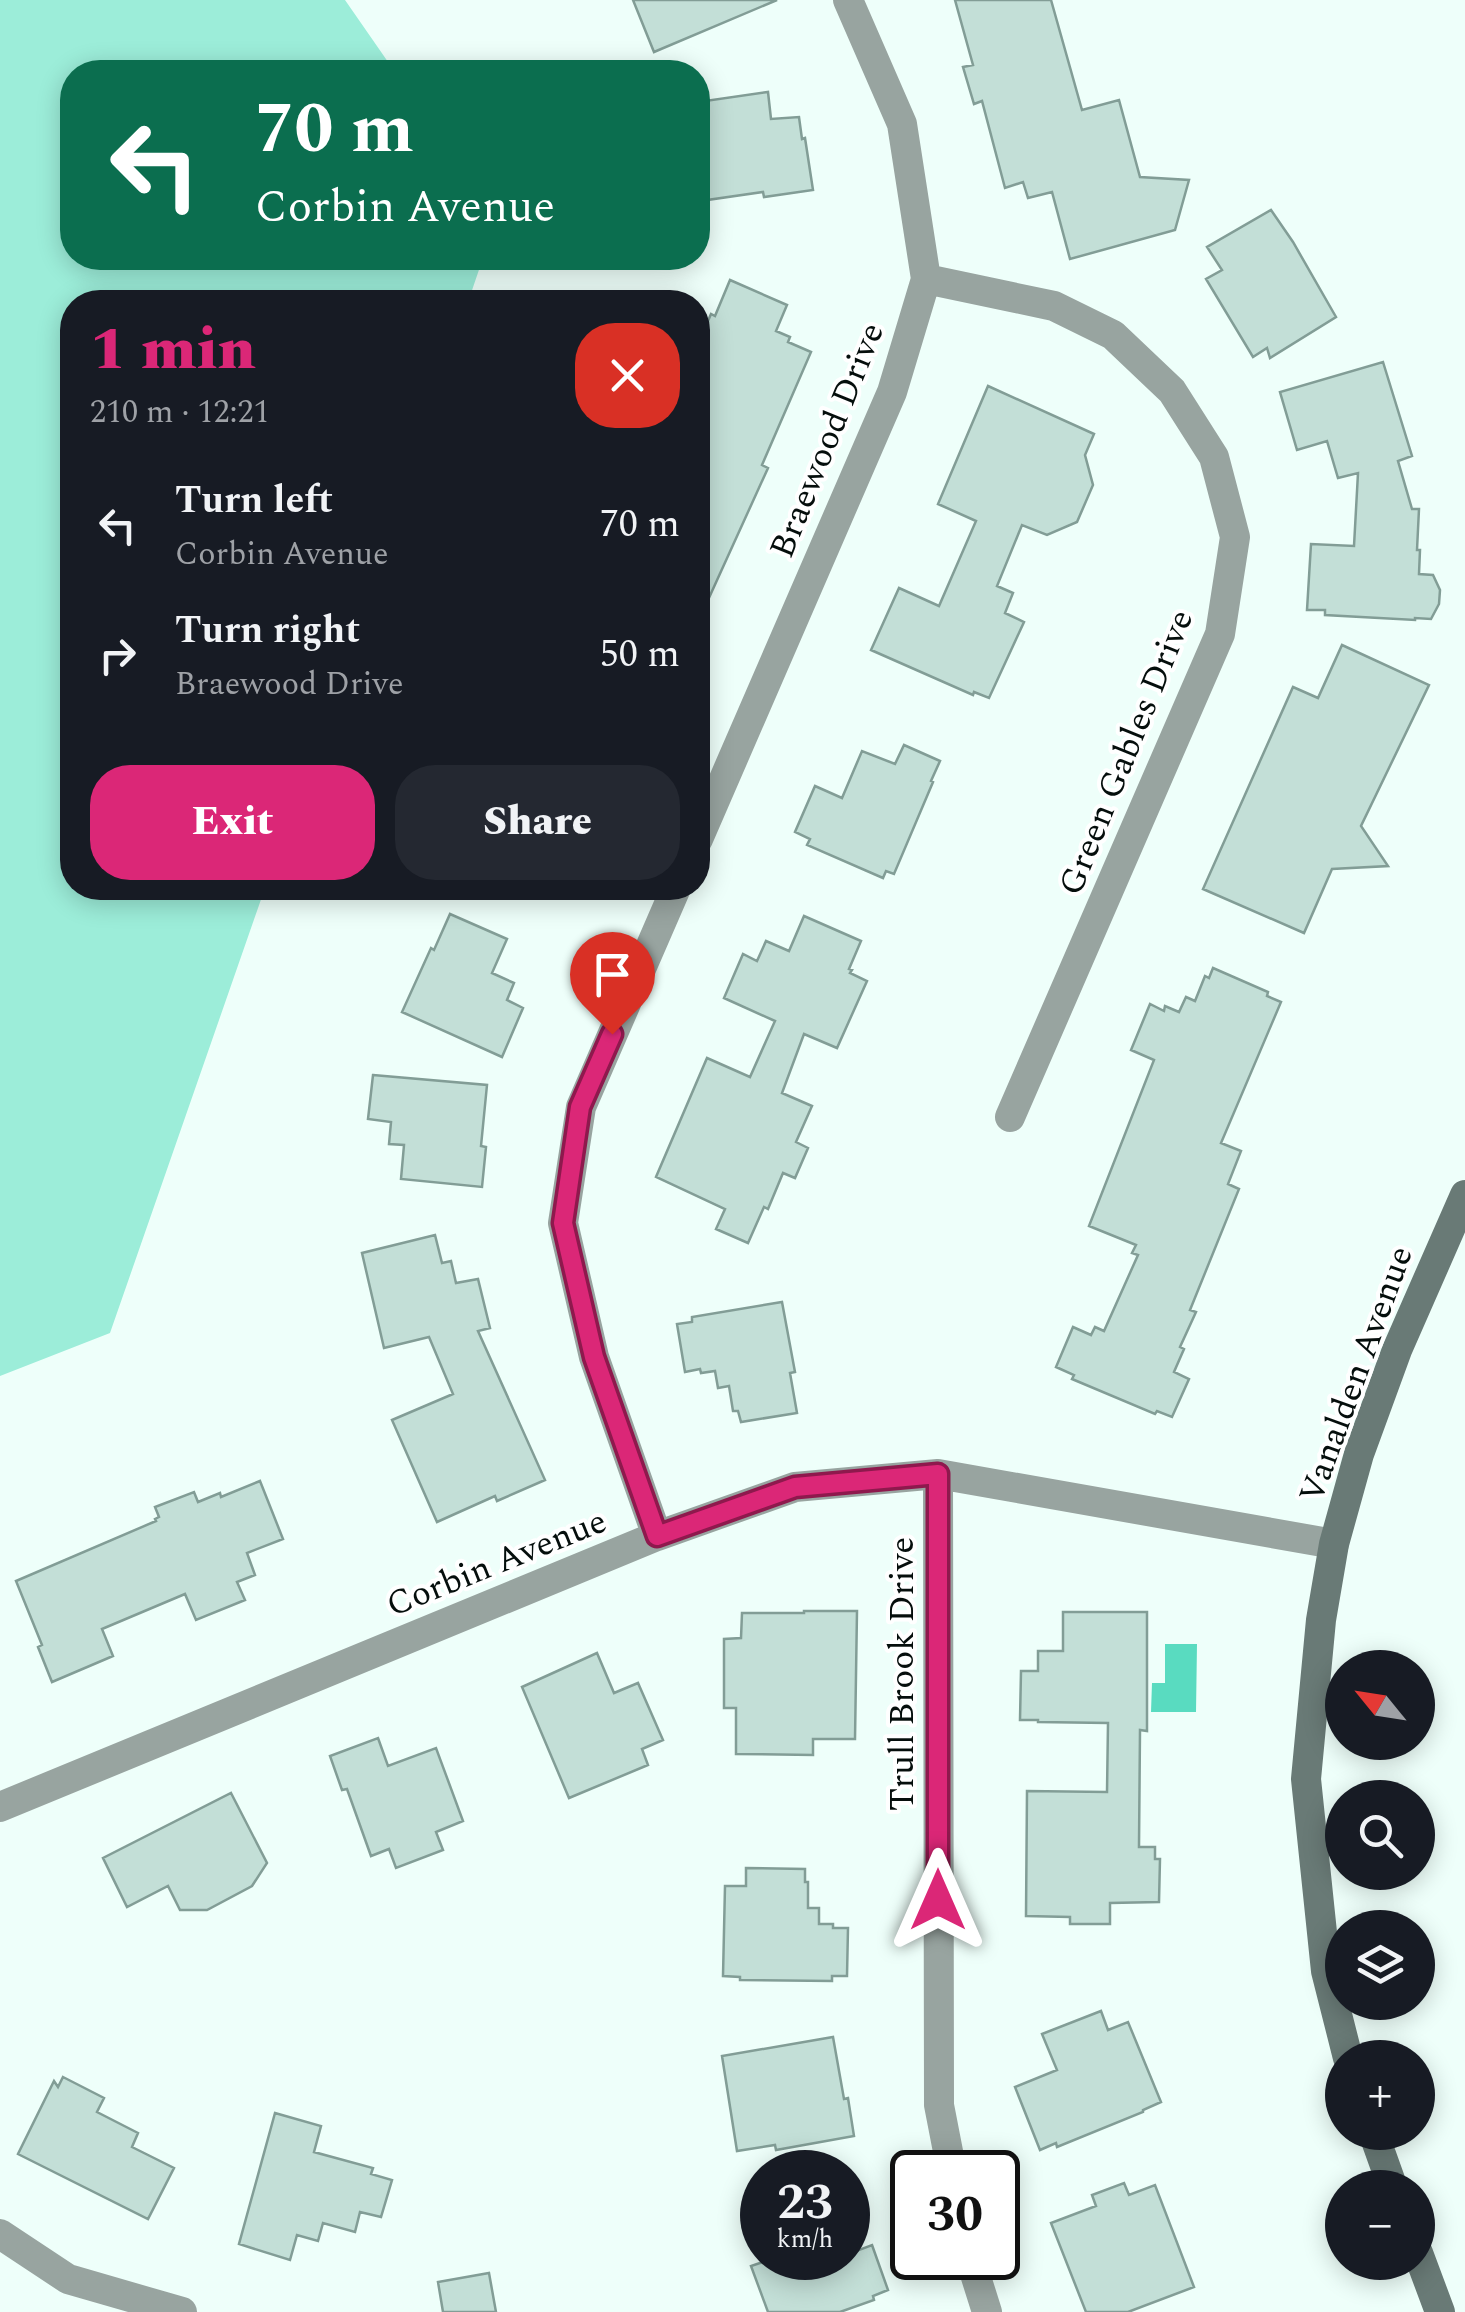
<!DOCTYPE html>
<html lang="en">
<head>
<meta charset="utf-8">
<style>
	:root { --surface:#171b24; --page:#242831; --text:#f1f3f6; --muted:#9ea1a6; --accent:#db2777 }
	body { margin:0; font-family:Spectral,serif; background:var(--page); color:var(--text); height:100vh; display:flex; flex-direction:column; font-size:38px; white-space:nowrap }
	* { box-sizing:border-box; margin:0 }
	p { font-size:32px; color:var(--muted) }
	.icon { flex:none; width:55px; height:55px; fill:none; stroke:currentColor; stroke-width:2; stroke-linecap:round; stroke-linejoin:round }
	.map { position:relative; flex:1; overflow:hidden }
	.details { position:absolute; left:60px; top:290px; width:650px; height:610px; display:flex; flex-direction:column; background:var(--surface); border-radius:40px; box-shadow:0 5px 25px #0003 }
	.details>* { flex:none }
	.banner { position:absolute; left:60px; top:60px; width:650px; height:210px; border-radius:40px; box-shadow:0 5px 25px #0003; background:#0b6e4f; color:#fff; overflow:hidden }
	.needle { width:65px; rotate:300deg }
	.fabs { position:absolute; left:1325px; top:1650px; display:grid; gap:20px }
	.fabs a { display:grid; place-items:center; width:110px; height:110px; border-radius:50%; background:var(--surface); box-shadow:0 5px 25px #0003; font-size:50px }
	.speed { position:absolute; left:740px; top:2150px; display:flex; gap:20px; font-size:50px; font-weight:700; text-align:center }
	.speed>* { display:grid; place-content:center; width:130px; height:130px; border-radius:50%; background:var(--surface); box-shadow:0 5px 25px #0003; line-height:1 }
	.speed small { font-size:25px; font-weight:400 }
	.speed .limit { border:5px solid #111; border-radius:15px; background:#fff; color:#111 }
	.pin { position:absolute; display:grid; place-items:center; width:85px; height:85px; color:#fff; margin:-102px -42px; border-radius:50% 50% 50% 0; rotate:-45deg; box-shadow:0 0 10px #0007 }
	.pin .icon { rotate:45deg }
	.me { position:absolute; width:110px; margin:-55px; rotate:0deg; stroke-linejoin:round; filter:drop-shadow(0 0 8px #0008) }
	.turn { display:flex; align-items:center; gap:35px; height:210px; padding:0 30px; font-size:45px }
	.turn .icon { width:130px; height:130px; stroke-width:2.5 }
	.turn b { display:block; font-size:70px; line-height:85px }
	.round { display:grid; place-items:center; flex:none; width:105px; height:105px; border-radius:40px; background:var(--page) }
	.head { display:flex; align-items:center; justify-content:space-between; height:170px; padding:0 30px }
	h1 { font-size:60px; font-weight:800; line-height:75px; color:var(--accent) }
	.button { display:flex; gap:20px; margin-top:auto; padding:20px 30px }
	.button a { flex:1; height:115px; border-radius:40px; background:var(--accent); color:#fff; font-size:40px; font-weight:800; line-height:115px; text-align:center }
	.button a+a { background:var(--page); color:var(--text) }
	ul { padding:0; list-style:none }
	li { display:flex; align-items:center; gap:30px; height:130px; padding:0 30px }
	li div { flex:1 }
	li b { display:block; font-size:38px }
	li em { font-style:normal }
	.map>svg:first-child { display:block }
	.green { fill:#9cedd9 }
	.water { fill:#59dbc0 }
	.building { fill:#c3dfd7; stroke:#829d96; stroke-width:2.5 }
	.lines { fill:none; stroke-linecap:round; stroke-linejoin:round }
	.street { stroke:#98a4a0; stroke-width:30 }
	.secondary { stroke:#697a76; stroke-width:30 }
	.route-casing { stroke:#8e194d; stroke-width:25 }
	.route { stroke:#db2777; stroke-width:18 }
	.labels { text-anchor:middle; stroke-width:8; stroke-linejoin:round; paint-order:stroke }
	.street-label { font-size:35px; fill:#050e0c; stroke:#fff }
</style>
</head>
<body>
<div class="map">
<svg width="1465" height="2312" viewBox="0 0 1465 2312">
	<rect width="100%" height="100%" fill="#eefffa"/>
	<path class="green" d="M 0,0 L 345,0 L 395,72 L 72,72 L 72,258 L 483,258 L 468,302 L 72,302 L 72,888 L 265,888 L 110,1333 L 0,1376 Z"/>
	<path class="water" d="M 1165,1644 L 1197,1644 L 1196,1712 L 1151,1712 L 1152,1683 L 1165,1683 Z"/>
	<path class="building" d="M 633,0 L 777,0 L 654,52 Z
		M 955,0 L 1051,0 L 1082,110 L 1119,100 L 1140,177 L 1189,180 L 1175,230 L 1070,259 L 1052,192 L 1028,198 L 1023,182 L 1005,188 L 982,101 L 974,104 L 963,67 L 973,65 Z
		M 768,92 L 771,119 L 799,117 L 802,139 L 805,138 L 813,190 L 764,197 L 763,192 L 707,200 L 703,179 L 698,180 L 698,102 Z
		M 1271,210 L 1293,242 L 1336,317 L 1270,358 L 1267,348 L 1253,357 L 1206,279 L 1222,270 L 1207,247 Z
		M 730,280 L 787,305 L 776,331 L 790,337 L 788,342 L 811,352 L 762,465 L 768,468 L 698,622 L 698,344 L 711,314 L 715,316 Z
		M 1383,362 L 1412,456 L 1398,461 L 1412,509 L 1419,509 L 1417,550 L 1420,550 L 1419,574 L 1433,575 L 1440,590 L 1439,604 L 1431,619 L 1415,618 L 1415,620 L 1325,615 L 1325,610 L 1307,610 L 1311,544 L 1354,546 L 1358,473 L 1338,478 L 1327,441 L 1297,450 L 1280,392 Z
		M 988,386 L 1094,434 L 1085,455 L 1093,485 L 1077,522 L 1047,535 L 1022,525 L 997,586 L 1013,593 L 1005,613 L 1024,622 L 989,698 L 974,692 L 973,695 L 871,650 L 899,588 L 939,606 L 976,521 L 938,504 Z
		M 1342,645 L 1429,685 L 1361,826 L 1388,866 L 1332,869 L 1304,933 L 1203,889 L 1293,687 L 1318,698 Z
		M 904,745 L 940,761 L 931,781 L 933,782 L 894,874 L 886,871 L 883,878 L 807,845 L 810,839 L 795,832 L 815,786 L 842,798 L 862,751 L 895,764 Z
		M 450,914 L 507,939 L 492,973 L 514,983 L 507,1000 L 523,1008 L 502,1057 L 402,1012 L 431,948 L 434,950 Z
		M 804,916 L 861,941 L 849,969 L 852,970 L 850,973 L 867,981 L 837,1048 L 804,1034 L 782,1093 L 812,1106 L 796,1142 L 808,1148 L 795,1178 L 783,1173 L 768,1209 L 764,1207 L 748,1243 L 716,1229 L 725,1209 L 656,1177 L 707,1058 L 750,1077 L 775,1021 L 724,998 L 743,954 L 757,961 L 766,941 L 789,951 Z
		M 1213,968 L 1268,992 L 1267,996 L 1281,1002 L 1221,1143 L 1241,1151 L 1228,1184 L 1239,1189 L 1190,1310 L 1196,1312 L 1180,1347 L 1184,1349 L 1174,1372 L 1189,1379 L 1172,1417 L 1157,1411 L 1155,1414 L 1072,1379 L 1074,1375 L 1056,1367 L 1073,1327 L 1091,1335 L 1095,1327 L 1104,1331 L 1138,1255 L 1132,1253 L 1136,1245 L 1089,1226 L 1154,1060 L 1131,1050 L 1150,1004 L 1164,1011 L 1165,1006 L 1179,1012 L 1186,997 L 1195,1001 L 1205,976 L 1209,978 Z
		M 373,1075 L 487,1085 L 481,1146 L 486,1147 L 482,1187 L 401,1179 L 404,1145 L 389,1144 L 391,1122 L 368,1119 Z
		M 435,1235 L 442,1263 L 451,1261 L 456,1283 L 478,1279 L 490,1328 L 478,1331 L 545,1480 L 497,1501 L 495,1496 L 437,1522 L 392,1420 L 453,1394 L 429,1337 L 384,1348 L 362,1253 Z
		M 782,1302 L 795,1372 L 790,1373 L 797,1413 L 741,1422 L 738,1411 L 733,1411 L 729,1386 L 718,1388 L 715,1371 L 701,1373 L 700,1369 L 685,1372 L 677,1324 L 692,1322 L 692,1317 Z
		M 260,1481 L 283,1539 L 247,1553 L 255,1575 L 237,1582 L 245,1600 L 196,1620 L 185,1594 L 102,1629 L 113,1656 L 52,1682 L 38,1647 L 42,1645 L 16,1581 L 156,1521 L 155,1519 L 159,1517 L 155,1507 L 194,1492 L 198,1502 L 220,1493 L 221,1497 Z
		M 804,1611 L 857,1611 L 855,1739 L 813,1739 L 813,1755 L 736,1754 L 736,1708 L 724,1708 L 724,1639 L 741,1638 L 742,1613 L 804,1613 Z
		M 1063,1612 L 1147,1612 L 1147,1731 L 1140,1730 L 1139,1847 L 1155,1847 L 1155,1859 L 1160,1859 L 1159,1902 L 1110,1903 L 1110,1924 L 1070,1924 L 1070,1917 L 1026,1916 L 1027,1791 L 1107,1792 L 1108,1723 L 1038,1722 L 1038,1720 L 1020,1720 L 1021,1671 L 1038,1671 L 1038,1651 L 1063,1651 Z
		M 597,1653 L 614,1693 L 638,1683 L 663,1740 L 642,1749 L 648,1765 L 569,1798 L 522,1687 Z
		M 378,1738 L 388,1766 L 436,1748 L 463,1821 L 436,1832 L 443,1850 L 396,1868 L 389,1849 L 371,1856 L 347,1789 L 342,1790 L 330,1756 Z
		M 231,1793 L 267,1863 L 252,1886 L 207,1910 L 180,1910 L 168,1886 L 127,1907 L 103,1858 Z
		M 746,1868 L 805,1869 L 805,1882 L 808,1882 L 808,1908 L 819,1908 L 819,1924 L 833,1924 L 833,1928 L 848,1928 L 847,1976 L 832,1976 L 832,1981 L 740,1980 L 740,1977 L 723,1976 L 725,1886 L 746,1886 Z
		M 1101,2011 L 1108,2030 L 1128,2022 L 1161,2102 L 1143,2110 L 1143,2112 L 1057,2147 L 1056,2143 L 1040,2150 L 1015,2087 L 1057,2070 L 1042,2034 Z
		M 833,2037 L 844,2099 L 848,2098 L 854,2136 L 776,2150 L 775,2145 L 737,2151 L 722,2056 Z
		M 63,2077 L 104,2098 L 97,2112 L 138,2133 L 132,2147 L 174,2168 L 148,2219 L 18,2154 L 54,2081 L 58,2087 Z
		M 275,2113 L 321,2126 L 314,2152 L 373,2168 L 371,2174 L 392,2180 L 381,2217 L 360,2212 L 355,2232 L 323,2223 L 318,2241 L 297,2235 L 290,2260 L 239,2244 Z
		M 1124,2183 L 1129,2195 L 1155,2185 L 1194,2287 L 1128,2312 L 1086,2312 L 1051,2223 L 1096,2206 L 1092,2195 Z
		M 872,2245 L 888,2290 L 873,2296 L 874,2300 L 840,2312 L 768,2312 L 751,2266 L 775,2258 L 848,2258 L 848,2254 Z
		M 489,2273 L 496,2312 L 443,2312 L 438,2282 Z"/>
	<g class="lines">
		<path class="street" d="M 926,279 L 1054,306 L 1113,335 L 1172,391 L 1214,457 L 1235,537 L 1220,634 L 1010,1117
			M 698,839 L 892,392 L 926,279 L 902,124 L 848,0
			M 938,1474 L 939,2105 L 952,2172
			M 657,1536 L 594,1357 L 563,1223 L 581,1107 L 676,888
			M 0,1807 L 657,1536 L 795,1487 L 938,1474 L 1334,1544
			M 0,2234 L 68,2279 L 182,2312
			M 970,2258 L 987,2312"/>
		<path class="secondary" d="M 1348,2058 L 1326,1971 L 1306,1779 L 1321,1620 L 1334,1544 L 1359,1454 L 1397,1350 L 1465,1195
			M 1373,2132 L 1393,2188
			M 1418,2253 L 1440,2312"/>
	</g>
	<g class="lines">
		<defs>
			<path id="route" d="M 612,1034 L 580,1107 L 563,1223 L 594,1357 L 657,1536 L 795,1487 L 938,1474 L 938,1900"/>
		</defs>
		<use href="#route" class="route-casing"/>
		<use href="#route" class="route"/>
	</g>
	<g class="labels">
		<g class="street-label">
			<text transform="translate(826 440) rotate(-68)" y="12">Braewood Drive</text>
			<text transform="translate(1125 752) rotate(-68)" y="12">Green Gables Drive</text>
			<text transform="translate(1355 1374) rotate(-70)" y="12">Vanalden Avenue</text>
			<text transform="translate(496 1562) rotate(-22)" y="12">Corbin Avenue</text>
			<text transform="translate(901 1674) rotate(-90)" y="12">Trull Brook Drive</text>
		</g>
	</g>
</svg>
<div class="fabs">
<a><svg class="needle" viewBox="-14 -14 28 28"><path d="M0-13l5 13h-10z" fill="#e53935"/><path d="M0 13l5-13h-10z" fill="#9ea1a6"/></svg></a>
<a><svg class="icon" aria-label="search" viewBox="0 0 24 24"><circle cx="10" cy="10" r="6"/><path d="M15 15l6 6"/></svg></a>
<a><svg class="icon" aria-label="layers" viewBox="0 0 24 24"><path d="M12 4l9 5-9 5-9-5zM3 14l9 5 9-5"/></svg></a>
<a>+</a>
<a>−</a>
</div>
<div class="speed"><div>23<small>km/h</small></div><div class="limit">30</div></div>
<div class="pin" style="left:612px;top:1034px;background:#d93025"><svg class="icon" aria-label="arrive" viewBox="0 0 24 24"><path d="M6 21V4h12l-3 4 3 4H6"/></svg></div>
<svg class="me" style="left:938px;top:1900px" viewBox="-20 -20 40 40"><path d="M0-17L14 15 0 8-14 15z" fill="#db2777" stroke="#fff" stroke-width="4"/></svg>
<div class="banner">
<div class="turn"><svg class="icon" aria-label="left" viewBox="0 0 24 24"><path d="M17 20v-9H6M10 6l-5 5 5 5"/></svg><div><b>70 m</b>Corbin Avenue</div></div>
</div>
<section class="details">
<div class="head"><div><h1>1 min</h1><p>210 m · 12:21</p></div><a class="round" style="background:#d93025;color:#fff"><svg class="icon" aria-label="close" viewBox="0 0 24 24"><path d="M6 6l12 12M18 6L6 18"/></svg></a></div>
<ul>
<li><svg class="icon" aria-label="left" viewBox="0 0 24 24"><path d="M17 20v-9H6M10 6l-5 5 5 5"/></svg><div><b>Turn left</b><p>Corbin Avenue</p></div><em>70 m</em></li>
<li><svg class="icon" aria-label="right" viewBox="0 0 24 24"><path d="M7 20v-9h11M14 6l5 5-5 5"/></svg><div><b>Turn right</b><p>Braewood Drive</p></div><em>50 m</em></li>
</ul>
<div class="button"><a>Exit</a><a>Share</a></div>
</section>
</div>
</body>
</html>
